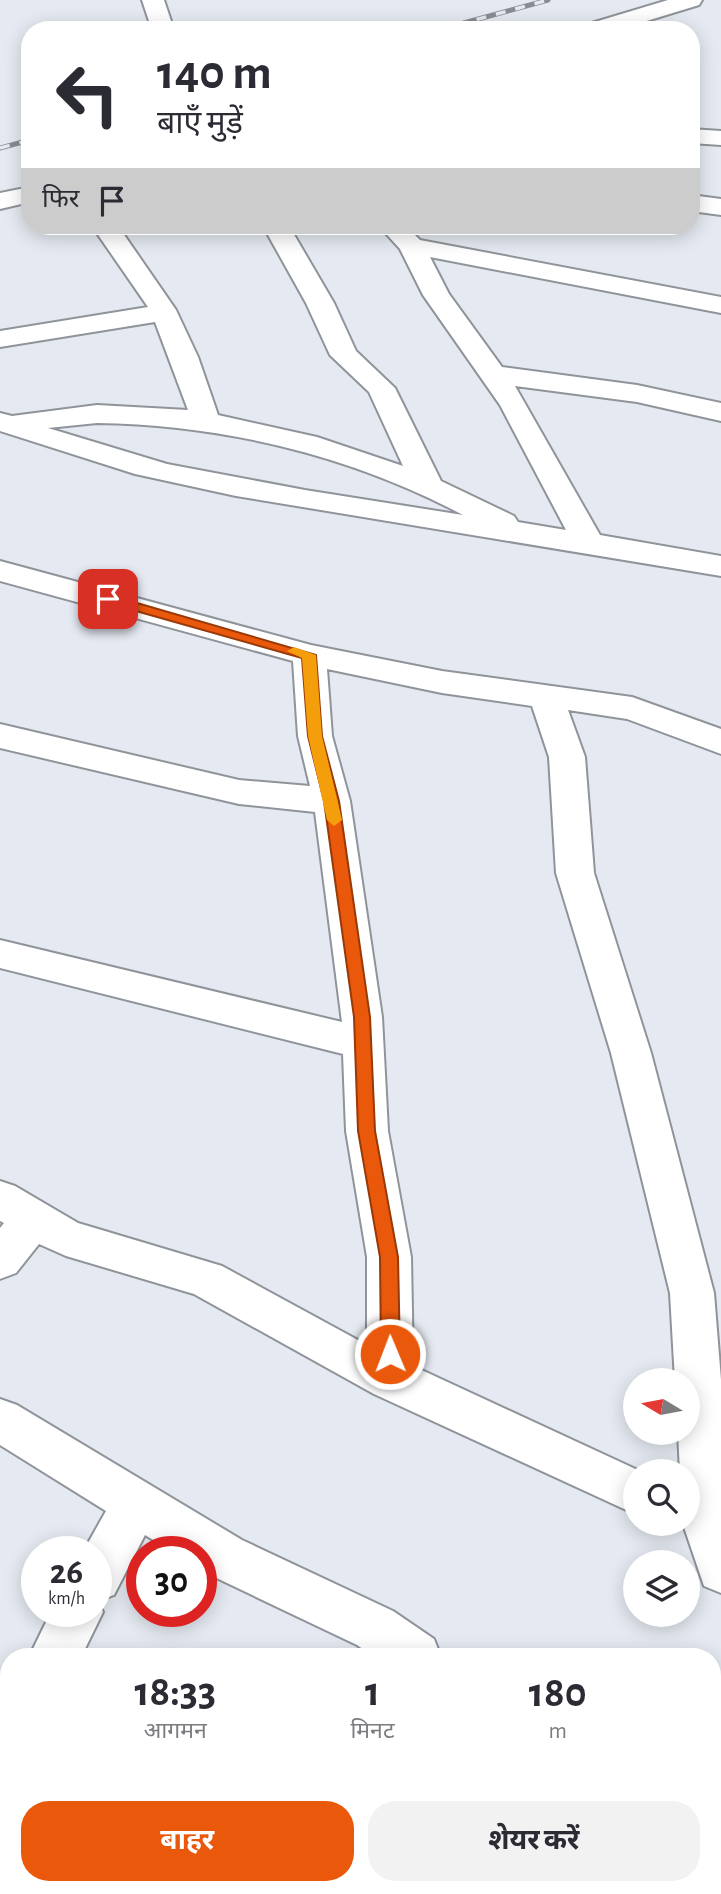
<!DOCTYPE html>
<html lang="hi">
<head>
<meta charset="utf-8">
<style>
	:root { --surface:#fff; --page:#f2f2f3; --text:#2b2b33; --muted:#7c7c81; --accent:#ea580c }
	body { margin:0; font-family:"Alegreya Sans","Noto Sans Devanagari",sans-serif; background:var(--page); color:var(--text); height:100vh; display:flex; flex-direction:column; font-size:26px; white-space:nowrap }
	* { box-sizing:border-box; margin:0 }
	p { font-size:23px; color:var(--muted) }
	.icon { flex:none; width:38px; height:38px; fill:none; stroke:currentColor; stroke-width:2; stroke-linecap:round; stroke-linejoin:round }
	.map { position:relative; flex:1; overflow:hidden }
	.details { position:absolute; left:0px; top:1648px; width:721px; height:247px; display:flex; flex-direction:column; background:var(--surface); border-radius:28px 28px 0 0; box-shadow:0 4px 18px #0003 }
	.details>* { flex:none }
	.hud { position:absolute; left:21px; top:21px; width:679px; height:214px; border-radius:28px; box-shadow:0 4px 18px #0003; background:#fff; color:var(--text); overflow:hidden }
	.needle { width:46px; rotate:280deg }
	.controls { position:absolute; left:623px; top:1368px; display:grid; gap:14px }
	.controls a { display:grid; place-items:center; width:77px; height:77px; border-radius:50%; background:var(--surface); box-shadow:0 4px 18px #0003; font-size:35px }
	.speed { position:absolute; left:21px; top:1536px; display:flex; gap:14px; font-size:35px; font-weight:700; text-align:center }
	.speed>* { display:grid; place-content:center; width:91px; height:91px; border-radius:50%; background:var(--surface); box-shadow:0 4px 18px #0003; line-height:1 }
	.speed small { font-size:18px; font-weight:400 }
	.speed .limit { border:10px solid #d22; background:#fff; color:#111 }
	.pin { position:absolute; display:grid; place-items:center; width:60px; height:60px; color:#fff; margin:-30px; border-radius:14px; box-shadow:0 4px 10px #0006 }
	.me { position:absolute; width:77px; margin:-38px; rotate:359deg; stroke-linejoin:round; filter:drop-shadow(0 0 5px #0008) }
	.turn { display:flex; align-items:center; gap:24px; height:147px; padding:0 21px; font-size:32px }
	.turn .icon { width:91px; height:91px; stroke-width:2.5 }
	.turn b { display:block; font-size:49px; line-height:60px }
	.then { display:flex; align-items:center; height:66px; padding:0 21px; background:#0003; gap:14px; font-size:26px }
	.eta { display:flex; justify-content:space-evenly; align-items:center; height:119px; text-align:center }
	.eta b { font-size:42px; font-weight:700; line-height:49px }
	.primary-button { display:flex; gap:14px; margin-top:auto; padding:14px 21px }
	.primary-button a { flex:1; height:80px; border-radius:28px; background:var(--accent); color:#fff; font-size:28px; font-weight:700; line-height:80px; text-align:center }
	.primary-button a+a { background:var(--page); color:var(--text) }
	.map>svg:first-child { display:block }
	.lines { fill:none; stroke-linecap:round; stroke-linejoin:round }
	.minor-casing { stroke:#8f949a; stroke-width:4 }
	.minor { fill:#fff; fill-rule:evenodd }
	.rail-casing { stroke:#898c92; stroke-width:5 }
	.rail { stroke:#e5eaf2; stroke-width:3.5; stroke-dasharray:10; stroke-linecap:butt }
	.route { fill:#ea580c; stroke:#983908; stroke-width:2 }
	.slow { fill:#f59e0b }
</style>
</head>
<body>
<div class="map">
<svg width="721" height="1894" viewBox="0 0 721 1894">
	<rect width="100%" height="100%" fill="#e5eaf2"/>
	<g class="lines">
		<defs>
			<path id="minor" d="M 142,0 L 164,0 L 174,30 L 152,30 Z
				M 668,0 L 702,0 L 699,5 L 617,30 L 582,30 L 585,25 Z
				M 691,129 L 721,131 L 721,145 L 691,143 Z
				M 30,187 L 30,202 L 0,209 L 0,193 Z
				M 691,195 L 721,199 L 721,215 L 691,211 Z
				M 92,226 L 118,226 L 176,310 L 198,357 L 218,415 L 317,437 L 403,466 L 369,392 L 330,355 L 306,303 L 263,226 L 289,226 L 334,303 L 356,351 L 395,388 L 441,481 L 514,516 L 518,522 L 566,530 L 500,405 L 423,295 L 400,249 L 379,226 L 406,226 L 420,240 L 721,297 L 721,313 L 430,257 L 449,294 L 502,367 L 637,385 L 721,403 L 721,421 L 637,402 L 515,386 L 600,535 L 721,556 L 721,576 L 236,496 L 135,474 L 0,431 L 0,413 L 12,416 L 97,405 L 188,410 L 155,322 L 0,347 L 0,331 L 148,307 ZM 97,423 C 224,425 350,455 463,515 L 305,490 L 167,464 L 48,428 Z
				M 0,561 L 311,645 L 442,671 L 632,697 L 721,729 L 721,754 L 627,719 L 568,710 L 585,757 L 594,873 L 651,1053 L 714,1293 L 721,1380 L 721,1593 L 704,1586 L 684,1527 L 688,1524 L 688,1472 L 680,1472 L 678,1433 L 688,1433 L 688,1381 L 675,1381 L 670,1293 L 611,1053 L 556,873 L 549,757 L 532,706 L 442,693 L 327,669 L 332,736 L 350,801 L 382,1017 L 388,1131 L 411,1257 L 413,1366 L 642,1472 L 635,1472 L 635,1514 L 374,1394 L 194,1294 L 66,1256 L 39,1244 L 16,1273 L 0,1279 L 0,1228 L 4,1223 L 0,1221 L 0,1181 L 15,1186 L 78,1223 L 222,1266 L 367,1345 L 367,1257 L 346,1131 L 343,1054 L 0,968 L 0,940 L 342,1022 L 315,812 L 239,804 L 0,748 L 0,724 L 239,780 L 310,786 L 298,736 L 293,661 L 0,581 Z
				M 0,1399 L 17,1405 L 242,1540 L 393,1611 L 434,1639 L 441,1657 L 374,1657 L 357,1645 L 208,1574 L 201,1570 L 201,1552 L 173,1552 L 145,1535 L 114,1595 L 98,1601 L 103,1612 L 81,1657 L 29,1657 L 51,1612 L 96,1612 L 96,1552 L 83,1552 L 106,1511 L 0,1445 Z
				M 9,1717 L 9,1782 L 0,1785 L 0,1720 Z
				M 712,1793 L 721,1797 L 721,1851 L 712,1847 Z
				M 461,1886 L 517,1886 L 517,1894 L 461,1894 Z"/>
		</defs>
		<use href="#minor" class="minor-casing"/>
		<use href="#minor" class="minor"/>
		<defs>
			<path id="rail" d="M 438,30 L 548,0
				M 0,148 L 30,140"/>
		</defs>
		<use href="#rail" class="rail-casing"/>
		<use href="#rail" class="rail"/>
	</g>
	<path class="route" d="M 104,596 L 113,596 L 316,655 L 322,736 L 339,801 L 370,1017 L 375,1131 L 398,1257 L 400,1354 L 397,1360 L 390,1363 L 383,1360 L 381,1354 L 380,1257 L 358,1131 L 354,1017 L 324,801 L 308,736 L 302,658 L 104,602 Z"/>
	<path class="slow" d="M 294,647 L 316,655 L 322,736 L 342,820 L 334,826 L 327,820 L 308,736 L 302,658 L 287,651 Z"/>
</svg>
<div class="controls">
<a><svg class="needle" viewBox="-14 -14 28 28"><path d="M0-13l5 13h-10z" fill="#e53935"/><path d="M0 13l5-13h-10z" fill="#7c7c81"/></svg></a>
<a><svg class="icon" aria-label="search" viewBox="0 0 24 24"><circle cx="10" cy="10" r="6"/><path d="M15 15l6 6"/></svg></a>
<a><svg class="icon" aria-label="layers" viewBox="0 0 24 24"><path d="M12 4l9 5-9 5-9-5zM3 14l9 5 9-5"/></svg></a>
</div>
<div class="speed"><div>26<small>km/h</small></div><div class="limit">30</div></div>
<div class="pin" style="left:108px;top:599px;background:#d93025"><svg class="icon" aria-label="arrive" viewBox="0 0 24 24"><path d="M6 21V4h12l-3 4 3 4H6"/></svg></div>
<svg class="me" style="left:390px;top:1354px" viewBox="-20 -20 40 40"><circle r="17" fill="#ea580c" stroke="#fff" stroke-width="3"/><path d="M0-11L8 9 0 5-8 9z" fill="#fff"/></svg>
<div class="hud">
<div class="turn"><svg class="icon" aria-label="left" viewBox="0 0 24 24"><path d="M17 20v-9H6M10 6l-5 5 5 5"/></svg><div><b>140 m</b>बाएँ मुड़ें</div></div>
<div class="then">फिर<svg class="icon" aria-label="arrive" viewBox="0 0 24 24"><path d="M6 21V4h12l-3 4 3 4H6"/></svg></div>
</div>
<section class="details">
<div class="eta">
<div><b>18:33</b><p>आगमन</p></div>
<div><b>1</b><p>मिनट</p></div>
<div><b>180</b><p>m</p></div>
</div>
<div class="primary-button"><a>बाहर</a><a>शेयर करें</a></div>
</section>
</div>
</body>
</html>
